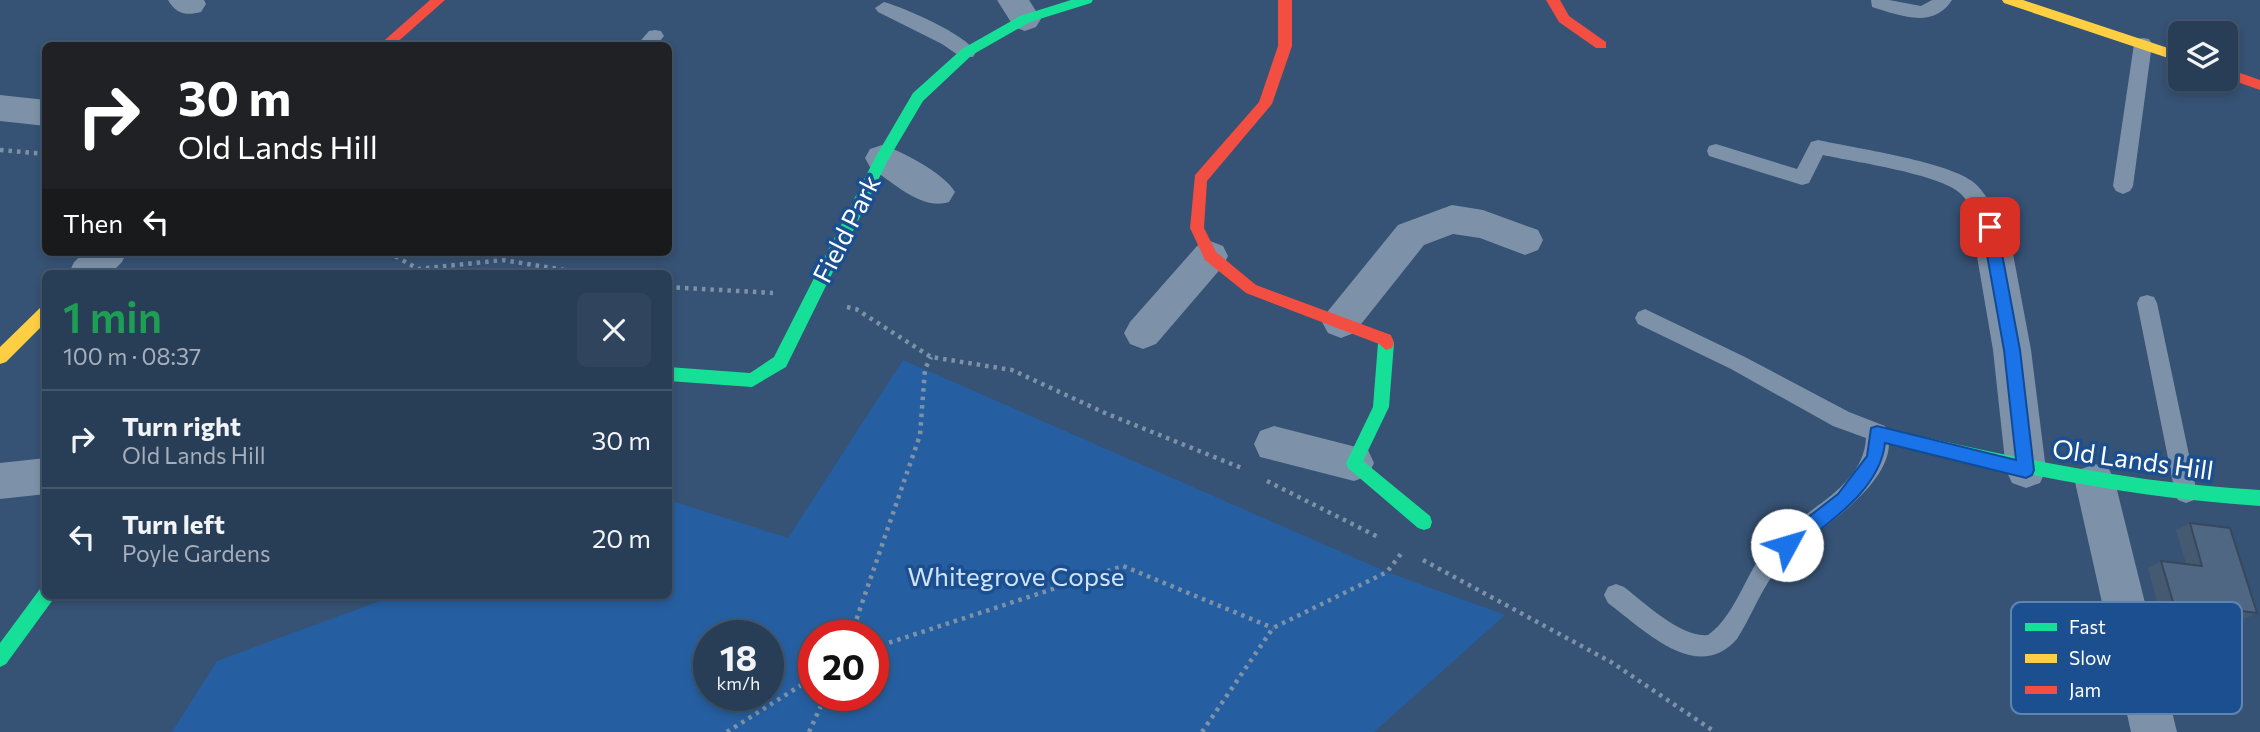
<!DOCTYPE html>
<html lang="en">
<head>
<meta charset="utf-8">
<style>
	:root { --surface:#283e57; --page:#30455d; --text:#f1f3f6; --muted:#a5aeba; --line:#44576d }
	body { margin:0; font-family:Commissioner,sans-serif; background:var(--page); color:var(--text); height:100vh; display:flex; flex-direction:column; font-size:26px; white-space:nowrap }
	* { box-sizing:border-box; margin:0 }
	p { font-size:23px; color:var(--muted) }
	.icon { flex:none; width:38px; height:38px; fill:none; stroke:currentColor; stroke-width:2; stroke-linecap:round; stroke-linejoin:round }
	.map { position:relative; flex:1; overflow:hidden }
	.details { position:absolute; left:42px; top:270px; width:630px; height:329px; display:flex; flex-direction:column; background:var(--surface); border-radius:10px; box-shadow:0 4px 10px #0003,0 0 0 2px var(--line) }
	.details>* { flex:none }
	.top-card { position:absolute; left:42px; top:42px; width:630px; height:214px; border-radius:10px; box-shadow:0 4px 10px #0003,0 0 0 2px var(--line); background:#202124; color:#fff; overflow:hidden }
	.fabs { position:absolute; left:2168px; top:21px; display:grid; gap:14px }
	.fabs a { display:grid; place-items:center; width:70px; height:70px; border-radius:10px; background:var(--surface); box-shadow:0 4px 10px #0003,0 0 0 2px var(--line); font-size:35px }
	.speed { position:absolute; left:693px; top:620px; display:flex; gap:14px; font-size:35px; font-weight:700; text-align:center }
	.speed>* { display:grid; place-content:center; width:91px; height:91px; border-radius:50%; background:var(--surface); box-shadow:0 4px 10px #0003,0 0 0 2px var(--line); line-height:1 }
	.speed small { font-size:18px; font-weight:400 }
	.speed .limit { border:10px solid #d22; background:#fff; color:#111 }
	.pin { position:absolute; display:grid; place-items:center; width:60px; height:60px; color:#fff; margin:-30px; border-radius:14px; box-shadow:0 4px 10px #0006 }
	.me { position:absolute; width:77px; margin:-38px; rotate:51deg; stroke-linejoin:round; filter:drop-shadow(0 0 5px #0008) }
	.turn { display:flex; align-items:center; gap:24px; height:147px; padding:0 21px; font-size:32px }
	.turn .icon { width:91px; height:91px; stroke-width:2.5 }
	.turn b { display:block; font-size:49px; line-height:60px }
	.then { display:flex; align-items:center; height:66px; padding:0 21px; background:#0003; gap:14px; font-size:26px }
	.round { display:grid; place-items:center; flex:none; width:74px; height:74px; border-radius:10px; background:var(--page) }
	.head { display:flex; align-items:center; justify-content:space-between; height:119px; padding:0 21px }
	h1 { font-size:42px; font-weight:600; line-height:52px; color:#1e9e55 }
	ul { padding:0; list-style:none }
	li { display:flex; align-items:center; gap:21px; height:98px; padding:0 21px; border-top:2px solid var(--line) }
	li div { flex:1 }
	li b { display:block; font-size:26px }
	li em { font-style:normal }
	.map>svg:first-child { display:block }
	.green { fill:#265fa1; fill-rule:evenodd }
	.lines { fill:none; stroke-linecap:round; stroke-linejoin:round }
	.path { stroke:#7d92a8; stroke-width:4.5; stroke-dasharray:3.5 5; stroke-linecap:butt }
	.lane { fill:#7d92a8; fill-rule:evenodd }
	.street { fill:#7d92a8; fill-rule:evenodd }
	.fast { fill:#16e098; fill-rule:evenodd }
	.slow { fill:#ffcf43; fill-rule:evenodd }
	.jam { fill:#f24e42; fill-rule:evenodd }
	.wall { fill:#455971 }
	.building { fill:#506783; stroke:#38485c; stroke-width:2 }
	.route { fill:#1a73e8; stroke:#114b97; stroke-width:2 }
	.labels { text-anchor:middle; stroke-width:7; stroke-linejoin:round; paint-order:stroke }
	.street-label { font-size:26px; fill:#fff; stroke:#1b4f8f }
	.park-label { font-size:26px; fill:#cfe3fa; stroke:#1b4f8f }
	.key { fill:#1b4f8f; stroke:#5f84b1; stroke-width:2 }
	.key-label { font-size:19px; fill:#fff }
</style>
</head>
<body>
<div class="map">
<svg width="2260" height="732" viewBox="0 0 2260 732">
	<rect width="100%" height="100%" fill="#365274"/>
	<path class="green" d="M 903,360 L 1387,572 L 1505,615 L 1374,732 L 172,732 L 217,661 L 396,595 L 668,595 L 669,500 L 788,538 ZM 709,635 L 768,635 L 768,695 L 709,695 ZM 814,635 L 873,635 L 873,695 L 814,695 Z"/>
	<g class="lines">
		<path class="path" d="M 0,150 L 46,154
			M 388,252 L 418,269 L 503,260 L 583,273
			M 668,287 L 773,293
			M 847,307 L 856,309 L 931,357 L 1012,370 L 1105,413 L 1244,469
			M 1267,481 L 1378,537
			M 1423,560 L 1611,662 L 1715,732
			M 851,635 L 920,435 L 925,369 L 931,357
			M 873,648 L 1123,566 L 1273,628
			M 727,732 L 814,677
			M 809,732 L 826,695
			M 1202,732 L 1273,628 L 1387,572 L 1403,551"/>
		<path class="lane" d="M 1871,0 L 1889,0 L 1921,6 L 1932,0 L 1952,0 C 1933,30 1899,15 1872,7 Z
			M 884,2 C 905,8 965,34 976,52 L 973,57 L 961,57 L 942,44 L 878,12 L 875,8 Z
			M 655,30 L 661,31 L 664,36 L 656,46 L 636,46 L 649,31 Z
			M 2143,38 L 2149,39 L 2152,44 L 2133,186 L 2130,191 L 2123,194 L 2116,191 L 2113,186 L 2134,44 L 2137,39 Z
			M 1818,140 C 1854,148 1944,161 1972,181 C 1986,191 1994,211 2000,227 L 1997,233 L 1990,235 L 1983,233 C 1976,219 1972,205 1961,194 C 1941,174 1854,162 1823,155 L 1809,183 L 1802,185 L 1709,156 L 1707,151 L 1709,146 L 1716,144 L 1797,169 L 1811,142 Z
			M 2147,295 L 2154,297 L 2157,303 L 2197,493 L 2194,500 L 2186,503 L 2178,500 L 2175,493 L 2137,303 L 2140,297 Z
			M 1645,309 L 1745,357 L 1849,412 L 1885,426 C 1910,480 1809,532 1781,565 C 1762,586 1752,616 1737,639 C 1697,685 1643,629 1608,603 L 1604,595 L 1608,587 L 1616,584 L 1624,587 C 1645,603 1681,638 1708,635 C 1738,614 1747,565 1775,539 C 1806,509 1864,486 1866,438 L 1833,426 L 1731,369 L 1638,324 L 1635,318 L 1638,312 Z"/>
		<path class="street" d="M 168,0 L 204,0 L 206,4 L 201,12 C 186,16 176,14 168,0 Z
			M 997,0 L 1029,0 L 1041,19 L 1036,27 L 1025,31 L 1014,27 Z
			M 0,95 L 46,100 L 46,126 L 0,121 Z
			M 882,145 C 902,151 945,174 955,192 L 949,202 C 922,211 892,182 870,167 L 865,158 L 870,149 Z
			M 1452,205 L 1483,210 L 1538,230 L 1543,240 L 1538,250 L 1525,255 L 1480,238 L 1453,234 L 1424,245 L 1354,333 L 1341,338 L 1328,333 L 1322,322 L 1328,311 L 1398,225 Z
			M 1990,213 L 2003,217 L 2008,227 L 2031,350 L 2046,470 L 2040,483 L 2026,488 L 2012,483 L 2006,470 L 1993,350 L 1972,227 L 1977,217 Z
			M 1210,241 L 1223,246 L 1228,256 L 1223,266 L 1156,344 L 1143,349 L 1130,344 L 1124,333 L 1130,322 L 1197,246 Z
			M 85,252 L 127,252 L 122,262 L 111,273 L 69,273 L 74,262 Z
			M 1274,426 L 1368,450 L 1374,463 L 1368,476 L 1354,481 L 1260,457 L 1254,444 L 1260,431 Z
			M 46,458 L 46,494 L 0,499 L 0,463 Z
			M 2095,464 L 2109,469 L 2115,482 L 2177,732 L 2131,732 L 2075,482 L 2081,469 Z"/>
		<path class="fast" d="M 1071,0 L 1093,0 L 1091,3 L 1030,22 L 972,55 L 923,101 L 888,160 L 786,367 L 752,387 L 668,381 L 668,367 L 750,373 L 774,357 L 875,158 L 913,93 L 962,49 L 1020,16 Z
			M 1386,336 L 1392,338 L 1394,343 L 1389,407 L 1363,461 L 1430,516 L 1432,522 L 1430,528 L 1424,530 L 1418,528 L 1348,468 L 1346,463 L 1373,407 L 1378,343 L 1380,338 Z
			M 1877,426 C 2004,456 2130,483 2260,490 L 2260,506 C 2130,498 2004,471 1877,440 L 1871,438 L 1869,433 L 1871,428 Z
			M 46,587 L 46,595 L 55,595 L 52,601 L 6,664 L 0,667 L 0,643 L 40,589 Z"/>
		<path class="slow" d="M 2002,0 L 2023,0 L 2180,52 L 2180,62 L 2004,3 Z
			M 46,306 L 46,322 L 6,362 L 0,364 L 0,347 L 41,307 Z"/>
		<path class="jam" d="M 430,0 L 445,0 L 393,46 L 378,46 Z
			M 1278,0 L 1292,0 L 1292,46 L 1272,104 L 1207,181 L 1204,228 L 1216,252 L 1256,285 L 1391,335 L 1394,343 L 1392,348 L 1386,350 L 1379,344 L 1246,293 L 1205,260 L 1190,228 L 1195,175 L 1259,102 L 1278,46 Z
			M 1546,0 L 1560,0 L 1569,16 L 1606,42 L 1606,48 L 1596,48 L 1559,22 Z
			M 2226,68 L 2260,80 L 2260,90 L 2226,78 Z"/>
	</g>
	<path class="wall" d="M 2190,523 L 2257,613 L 2242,620 L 2159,609 L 2148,568 L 2161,561 L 2186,564 L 2176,530 Z"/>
	<path class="building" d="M 2190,523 L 2230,528 L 2257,613 L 2173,602 L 2161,561 L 2202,566 Z"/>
	<path class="route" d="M 1990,221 L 1997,227 L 2020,350 L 2034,470 L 2032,475 L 2026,478 L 1885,443 C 1880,491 1827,523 1793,551 L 1787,553 L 1780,551 L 1778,545 L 1780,539 L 1838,494 L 1867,456 L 1871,428 L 1877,426 L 2016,460 L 2004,350 L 1982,227 Z"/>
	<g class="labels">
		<g class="street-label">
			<text transform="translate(847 229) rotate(-63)" y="9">Field Park</text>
			<text transform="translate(2133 460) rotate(8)" y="9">Old Lands Hill</text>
		</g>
		<g class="park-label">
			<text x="1016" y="586">Whitegrove Copse</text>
		</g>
	</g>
	<rect x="2011" y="602" width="231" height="112" rx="10" class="key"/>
	<rect x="2025" y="623" width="32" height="8" fill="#16e098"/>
	<rect x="2025" y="654" width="32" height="9" fill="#ffcf43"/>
	<rect x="2025" y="686" width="32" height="8" fill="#f24e42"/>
	<g class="key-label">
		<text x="2069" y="634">Fast</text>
		<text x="2069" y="665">Slow</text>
		<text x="2069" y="697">Jam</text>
	</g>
</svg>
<div class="fabs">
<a><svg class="icon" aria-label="layers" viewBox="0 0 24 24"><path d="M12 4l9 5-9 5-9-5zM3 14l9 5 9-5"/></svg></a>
</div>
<div class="speed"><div>18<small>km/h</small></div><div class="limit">20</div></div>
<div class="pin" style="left:1990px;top:227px;background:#d93025"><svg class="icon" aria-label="arrive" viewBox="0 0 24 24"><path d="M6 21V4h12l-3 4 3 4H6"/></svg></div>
<svg class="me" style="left:1787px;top:545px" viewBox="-20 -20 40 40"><circle r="19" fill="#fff"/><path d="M0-13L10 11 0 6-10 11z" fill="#1a73e8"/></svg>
<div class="top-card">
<div class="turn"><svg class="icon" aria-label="right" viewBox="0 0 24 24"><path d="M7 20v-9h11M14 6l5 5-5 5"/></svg><div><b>30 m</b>Old Lands Hill</div></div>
<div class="then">Then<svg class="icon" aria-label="left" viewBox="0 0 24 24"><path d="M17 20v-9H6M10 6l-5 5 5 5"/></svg></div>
</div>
<section class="details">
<div class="head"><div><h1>1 min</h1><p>100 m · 08:37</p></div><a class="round"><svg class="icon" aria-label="close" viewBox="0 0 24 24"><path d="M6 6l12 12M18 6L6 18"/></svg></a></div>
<ul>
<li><svg class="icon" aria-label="right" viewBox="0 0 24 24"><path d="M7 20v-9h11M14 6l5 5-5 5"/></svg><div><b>Turn right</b><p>Old Lands Hill</p></div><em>30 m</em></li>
<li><svg class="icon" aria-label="left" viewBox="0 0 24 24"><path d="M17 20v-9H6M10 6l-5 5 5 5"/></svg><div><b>Turn left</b><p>Poyle Gardens</p></div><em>20 m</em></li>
</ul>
</section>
</div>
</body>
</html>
